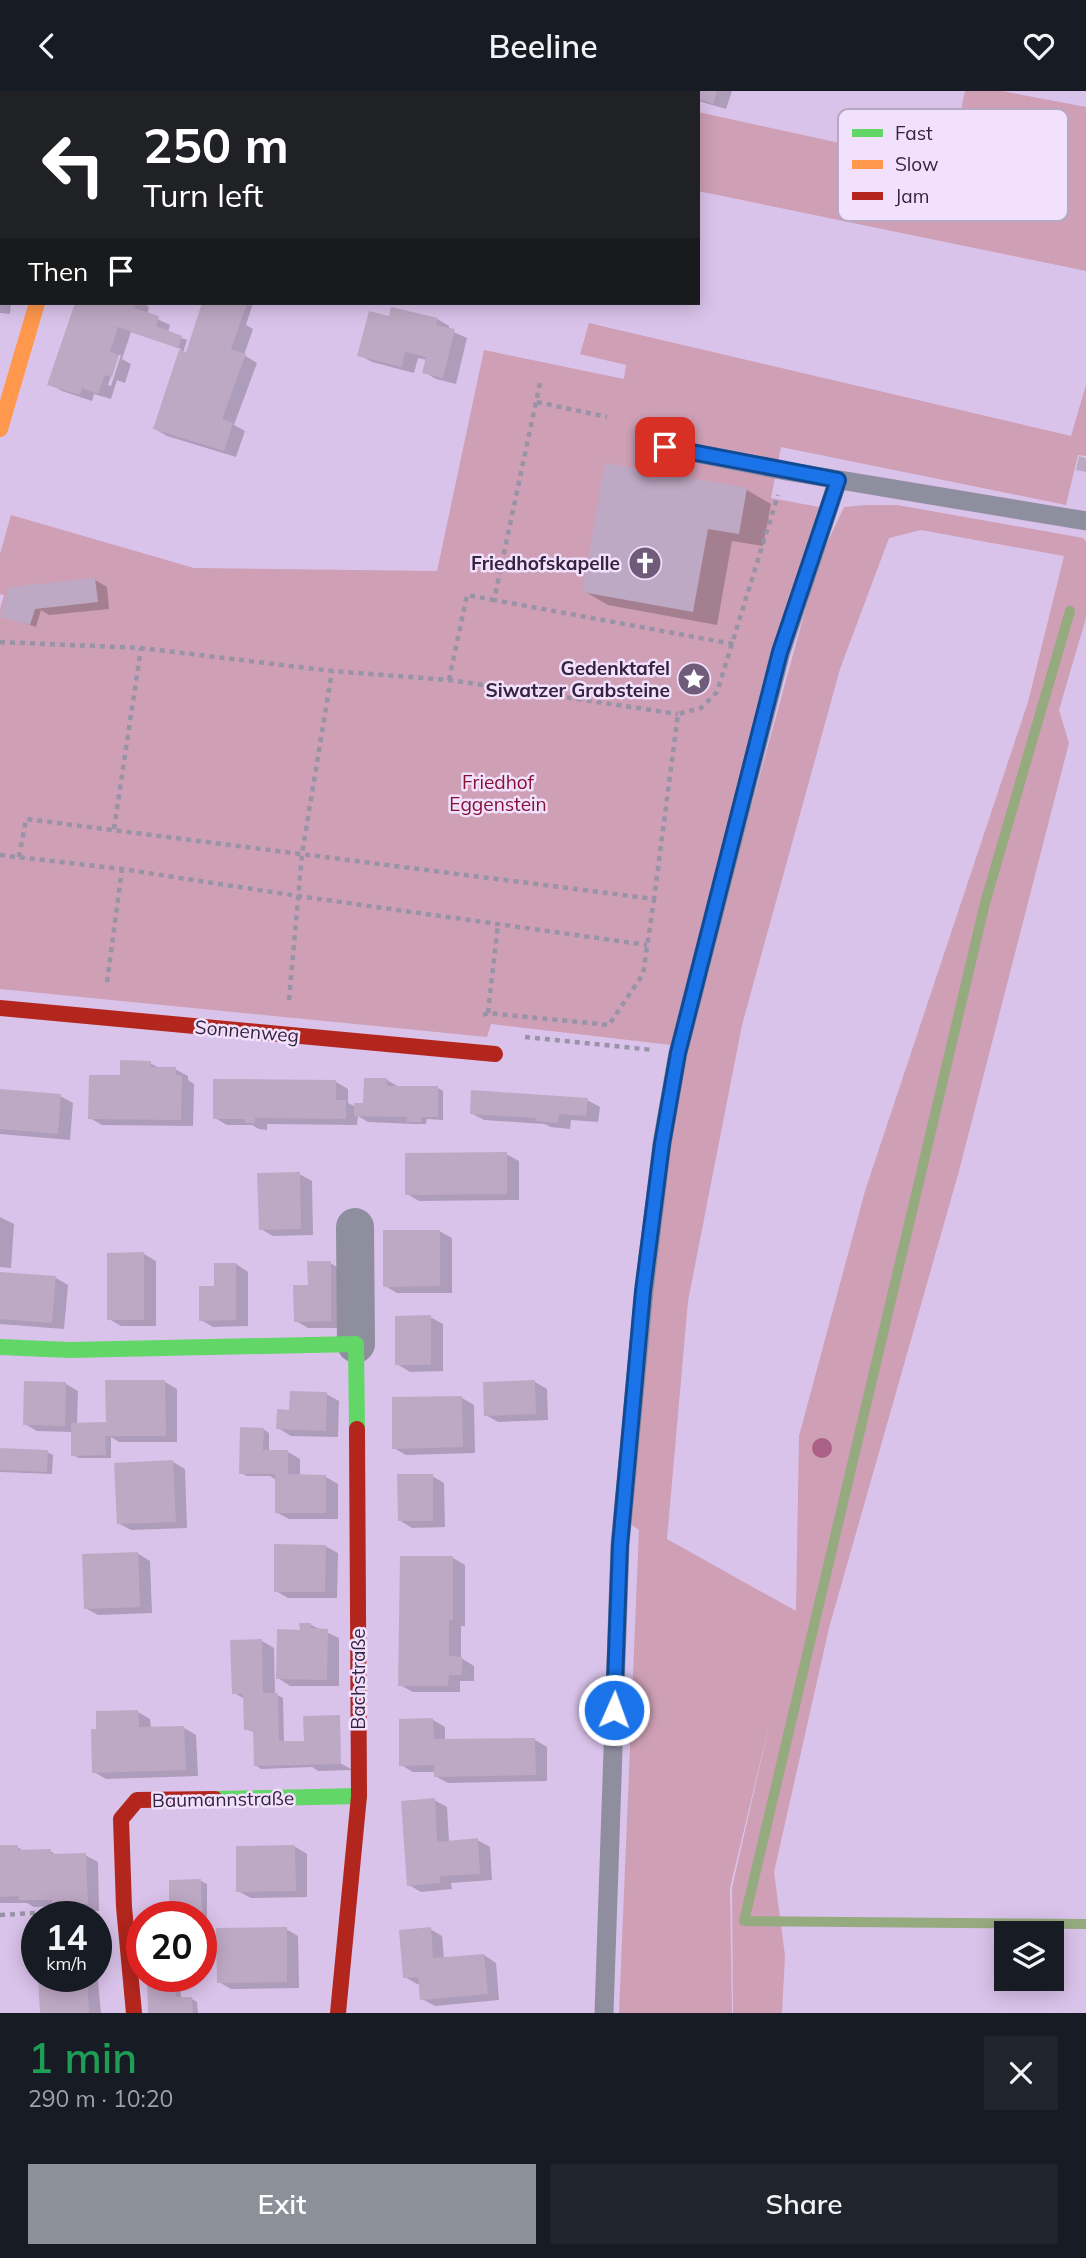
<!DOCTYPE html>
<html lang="en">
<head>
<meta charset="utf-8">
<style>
	:root { --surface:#171b24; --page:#20242c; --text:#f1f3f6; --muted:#9ea1a6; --accent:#8c9099 }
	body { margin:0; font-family:Mulish,sans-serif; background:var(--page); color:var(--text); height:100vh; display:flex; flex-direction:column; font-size:26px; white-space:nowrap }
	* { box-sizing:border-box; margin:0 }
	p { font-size:23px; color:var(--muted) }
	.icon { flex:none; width:38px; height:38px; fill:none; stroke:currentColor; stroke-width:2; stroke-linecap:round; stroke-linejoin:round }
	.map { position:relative; height:1922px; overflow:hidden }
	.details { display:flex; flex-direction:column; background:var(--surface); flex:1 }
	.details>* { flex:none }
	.top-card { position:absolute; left:0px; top:0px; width:700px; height:214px; box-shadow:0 4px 18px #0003; background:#202124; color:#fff; overflow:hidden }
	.tools { position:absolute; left:994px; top:1830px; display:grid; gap:14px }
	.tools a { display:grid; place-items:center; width:70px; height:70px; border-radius:0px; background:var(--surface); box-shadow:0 4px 18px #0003; font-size:35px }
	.speed { position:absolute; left:21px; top:1810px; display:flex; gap:14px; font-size:35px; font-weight:700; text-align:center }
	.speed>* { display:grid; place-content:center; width:91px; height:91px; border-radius:50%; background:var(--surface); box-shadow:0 4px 18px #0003; line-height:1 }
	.speed small { font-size:18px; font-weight:400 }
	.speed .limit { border:10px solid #d22; background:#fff; color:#111 }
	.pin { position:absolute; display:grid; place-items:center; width:60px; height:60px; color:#fff; margin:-30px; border-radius:14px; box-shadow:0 4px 10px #0006 }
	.me { position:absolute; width:77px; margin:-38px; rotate:2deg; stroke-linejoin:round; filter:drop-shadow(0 0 5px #0008) }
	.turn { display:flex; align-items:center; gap:24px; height:147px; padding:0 28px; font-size:32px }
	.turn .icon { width:91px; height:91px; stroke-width:2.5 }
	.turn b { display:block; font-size:49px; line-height:60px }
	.then { display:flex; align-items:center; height:66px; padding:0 28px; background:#0003; gap:14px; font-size:26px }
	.round { display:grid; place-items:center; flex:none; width:74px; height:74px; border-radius:0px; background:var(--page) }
	.head { display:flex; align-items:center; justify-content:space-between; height:119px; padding:0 28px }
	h1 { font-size:42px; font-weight:600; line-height:52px; color:#1e9e55 }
	.cta { display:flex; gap:14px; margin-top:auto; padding:14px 28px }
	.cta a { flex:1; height:80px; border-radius:0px; background:var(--accent); color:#fff; font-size:28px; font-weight:600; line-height:80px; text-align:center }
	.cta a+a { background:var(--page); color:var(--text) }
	header { display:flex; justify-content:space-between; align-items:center; height:91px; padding:0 28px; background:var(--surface); font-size:32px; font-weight:600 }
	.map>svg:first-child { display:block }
	.green { fill:#ce9fb5; fill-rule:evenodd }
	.shadow { fill:#0003; fill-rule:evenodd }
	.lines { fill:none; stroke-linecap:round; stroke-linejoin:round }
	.stream { stroke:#95ab7f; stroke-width:10 }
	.building { fill:#bea9c4 }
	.path { stroke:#9993a7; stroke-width:4.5; stroke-dasharray:5 5; stroke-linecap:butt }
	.lane { stroke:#8f8e9f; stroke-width:19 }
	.street { stroke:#8f8e9f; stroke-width:38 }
	.fast { stroke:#63d668; stroke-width:16 }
	.slow { stroke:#ff974d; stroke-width:16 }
	.jam { stroke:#b3261e; stroke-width:16 }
	.tree { fill:#ab6185 }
	.route-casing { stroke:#114b97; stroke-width:18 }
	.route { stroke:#1a73e8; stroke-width:12 }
	.labels { text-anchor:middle; stroke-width:5; stroke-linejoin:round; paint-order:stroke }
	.poi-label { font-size:19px; font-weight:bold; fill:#35243f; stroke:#f1e1fd; text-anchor:end }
	.park-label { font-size:19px; fill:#851133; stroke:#f1e1fd }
	.street-label { font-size:19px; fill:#35243f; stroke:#f1e1fd }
	.key { fill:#f1e1fd; stroke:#b9a8c4; stroke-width:2 }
	.key-label { font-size:19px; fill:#35243f }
</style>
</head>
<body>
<header><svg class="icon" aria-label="back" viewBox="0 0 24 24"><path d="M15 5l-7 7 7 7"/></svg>Beeline<svg class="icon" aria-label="heart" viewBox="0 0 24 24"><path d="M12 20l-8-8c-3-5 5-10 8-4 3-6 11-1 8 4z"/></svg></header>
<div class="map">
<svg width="1086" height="1922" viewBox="0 0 1086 1922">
	<rect width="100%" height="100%" fill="#dac3ea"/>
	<path class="green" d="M 965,0 L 1002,0 L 1086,16 L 1086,180 L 698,100 L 698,21 L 949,76 Z
		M 589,232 L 1071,345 L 1086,294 L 1086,365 L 1078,364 L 1066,414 L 781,356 L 771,407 L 819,416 L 773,564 L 671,954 L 491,933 L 487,946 L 0,898 L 0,518 L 4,504 L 0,503 L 0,463 L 11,424 L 194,477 L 437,480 L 484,259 L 624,288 L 626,274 L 580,263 Z
		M 865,414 L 897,414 L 1083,447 L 1086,450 L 1086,527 L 1059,619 L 1069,652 L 959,1080 L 829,1537 L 774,1781 L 785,1865 L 782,1922 L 733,1922 L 732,1797 L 771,1626 L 730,1797 L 732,1922 L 619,1922 L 639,1439 L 629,1432 L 660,1121 L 683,964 L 819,469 L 844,416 ZM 921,439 L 1064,465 L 1028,611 L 865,1100 L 799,1345 L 796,1520 L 667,1448 L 688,1210 L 742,934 L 840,578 L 889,447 Z"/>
	<path class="shadow" d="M 0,0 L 47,0 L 63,2 L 2,2 L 2,40 L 0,40 Z
		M 146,0 L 212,0 L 211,2 L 145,2 Z
		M 227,0 L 256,0 L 256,2 L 226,2 Z
		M 273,0 L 294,0 L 303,2 L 273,2 Z
		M 341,0 L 381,0 L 380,2 L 340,2 Z
		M 518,0 L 551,0 L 553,2 L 521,2 Z
		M 669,0 L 732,0 L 726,18 L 698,10 L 698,2 Z
		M 0,53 L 2,53 L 2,92 L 0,92 Z
		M 0,110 L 2,110 L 2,154 L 0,154 Z
		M 0,171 L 2,171 L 2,212 L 11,212 L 10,223 L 0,222 Z
		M 77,212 L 142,212 L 149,216 L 147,223 L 170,234 L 168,242 L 187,249 L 183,262 L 187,263 L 204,212 L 253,212 L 246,234 L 253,238 L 244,264 L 257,272 L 234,334 L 245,340 L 236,366 L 167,345 L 155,338 L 181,258 L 131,241 L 122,268 L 131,273 L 125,292 L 117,289 L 111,308 L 94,303 L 92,310 L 62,300 L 49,293 ZM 118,264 L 121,264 L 111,295 L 108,294 Z
		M 390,227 L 437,228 L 449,235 L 449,239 L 467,247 L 456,293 L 436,288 L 424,281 L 427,269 L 418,267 L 414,282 L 372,271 L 359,264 Z
		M 606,374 L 747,399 L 771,413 L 763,455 L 732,450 L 717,534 L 608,514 L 584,500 Z
		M 95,489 L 107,496 L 109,518 L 49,524 L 41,519 L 36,536 L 2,525 Z
		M 150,972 L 161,978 L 175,978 L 188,985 L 188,989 L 194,993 L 193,1035 L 102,1034 L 90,1027 L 122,986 Z
		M 387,989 L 399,996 L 438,997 L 443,1000 L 443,1029 L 427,1028 L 426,1033 L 415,1033 L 368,1031 L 358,1025 L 357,1034 L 267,1033 L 267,1039 L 259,1038 L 252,1034 L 227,1034 L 215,1027 L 336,991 L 348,998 L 348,1012 L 356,1016 L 365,1014 Z
		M 0,1000 L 60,1005 L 73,1012 L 70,1049 L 0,1043 Z
		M 587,1009 L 600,1016 L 598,1031 L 571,1029 L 570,1038 L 551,1036 L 544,1033 L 484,1029 L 471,1022 Z
		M 506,1063 L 519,1070 L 519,1109 L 419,1110 L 407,1103 Z
		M 299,1083 L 312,1090 L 313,1144 L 273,1145 L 261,1138 Z
		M 0,1126 L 14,1133 L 11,1177 L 0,1176 Z
		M 439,1140 L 452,1147 L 452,1202 L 397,1202 L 385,1195 Z
		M 109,1163 L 144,1163 L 156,1170 L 156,1235 L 121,1235 L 109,1228 Z
		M 330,1172 L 343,1179 L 343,1237 L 308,1237 L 296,1230 L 309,1195 Z
		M 236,1173 L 248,1181 L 248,1235 L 213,1236 L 201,1229 L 216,1197 Z
		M 0,1182 L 56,1187 L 68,1194 L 64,1238 L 0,1233 Z
		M 430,1226 L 443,1233 L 443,1280 L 410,1281 L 397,1273 Z
		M 165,1291 L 177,1298 L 177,1351 L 119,1351 L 111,1346 L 111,1367 L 79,1367 L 73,1364 L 73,1341 L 37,1340 L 25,1333 L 66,1293 L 78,1300 L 77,1333 L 107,1333 Z
		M 535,1291 L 547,1298 L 548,1329 L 498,1331 L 486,1324 Z
		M 326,1303 L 339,1310 L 338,1346 L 291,1345 L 278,1337 L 291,1320 Z
		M 462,1307 L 474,1314 L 475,1362 L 406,1364 L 394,1357 Z
		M 263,1338 L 269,1342 L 269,1361 L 288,1361 L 300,1368 L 300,1385 L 326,1386 L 338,1393 L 338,1428 L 289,1428 L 276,1421 L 276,1389 L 270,1385 L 247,1385 L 241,1382 Z
		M 0,1359 L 47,1361 L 53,1364 L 52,1383 L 0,1381 Z
		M 173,1371 L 185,1378 L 187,1437 L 131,1439 L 118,1432 Z
		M 432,1385 L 444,1392 L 445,1436 L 412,1437 L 399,1429 Z
		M 325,1455 L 338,1462 L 337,1507 L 288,1507 L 276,1500 Z
		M 137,1462 L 150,1470 L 152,1522 L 98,1524 L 85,1517 Z
		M 453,1467 L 465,1474 L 465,1535 L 461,1535 L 461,1567 L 474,1575 L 474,1590 L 460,1590 L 460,1601 L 413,1601 L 400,1594 Z
		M 311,1534 L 339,1547 L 339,1595 L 290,1595 L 278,1587 L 301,1541 Z
		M 262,1550 L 274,1557 L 275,1603 L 283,1607 L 284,1652 L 303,1652 L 353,1679 L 318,1680 L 312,1676 L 261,1678 L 255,1674 L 254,1641 L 245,1638 L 245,1608 L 234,1602 Z
		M 138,1621 L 150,1628 L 151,1638 L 184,1637 L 196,1644 L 198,1685 L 106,1688 L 94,1681 Z
		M 433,1629 L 445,1636 L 445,1650 L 535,1649 L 547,1656 L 547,1690 L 448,1692 L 435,1685 L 435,1681 L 413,1681 L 401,1674 Z
		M 434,1709 L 447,1716 L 449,1751 L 477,1749 L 490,1756 L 492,1789 L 451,1792 L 452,1798 L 421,1801 L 409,1794 Z
		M 294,1755 L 307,1763 L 307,1806 L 251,1807 L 238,1800 Z
		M 0,1756 L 17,1756 L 26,1761 L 50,1760 L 58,1765 L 85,1764 L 98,1771 L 99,1820 L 66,1821 L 56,1815 L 34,1816 L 27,1812 L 0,1812 Z
		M 201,1790 L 207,1793 L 207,1826 L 174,1825 L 171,1823 Z
		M 286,1838 L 298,1845 L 299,1897 L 231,1898 L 219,1891 Z
		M 430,1838 L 442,1845 L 444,1868 L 484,1864 L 496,1872 L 499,1909 L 435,1915 L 422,1908 L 421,1893 L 417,1893 L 405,1886 Z
		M 96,1869 L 101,1922 L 42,1922 L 40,1885 L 96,1885 Z
		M 149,1885 L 180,1885 L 181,1908 L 192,1908 L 197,1911 L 198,1922 L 150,1922 Z"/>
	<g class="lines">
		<path class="stream" d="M 1070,520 L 985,812 L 744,1830 L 1086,1833"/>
	</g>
	<path class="building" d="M 698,0 L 717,0 L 713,13 L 698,8 Z
		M 75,212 L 136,212 L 134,217 L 159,225 L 156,235 L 182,245 L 178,257 L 118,236 L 110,261 L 119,264 L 112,286 L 105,284 L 98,303 L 82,297 L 80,304 L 47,294 Z
		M 202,212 L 247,212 L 231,258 L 246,263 L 222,328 L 233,332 L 224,360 L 153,338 L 179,259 L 186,261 Z
		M 391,216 L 438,227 L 436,234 L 455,238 L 443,287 L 422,282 L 426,266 L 405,261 L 402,276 L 357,265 L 369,220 L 389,225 Z
		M 1079,365 L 1086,367 L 1086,381 L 1076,379 Z
		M 605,372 L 747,397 L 739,443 L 708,438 L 693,521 L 582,501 Z
		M 95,487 L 98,511 L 35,518 L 30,534 L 0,526 L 9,496 Z
		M 120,969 L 151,970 L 151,976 L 176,976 L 176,984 L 182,984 L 181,1029 L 88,1028 L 89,984 L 120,984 Z
		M 364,987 L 387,987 L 387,995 L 438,995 L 438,1026 L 421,1026 L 421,1031 L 407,1031 L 407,1026 L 354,1025 L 354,1012 L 363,1012 Z
		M 213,988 L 336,989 L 336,1009 L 346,1009 L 346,1028 L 255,1027 L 255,1032 L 245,1032 L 245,1028 L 213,1028 Z
		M 0,998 L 61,1003 L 58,1043 L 0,1038 Z
		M 471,999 L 588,1007 L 586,1025 L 559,1023 L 558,1032 L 536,1030 L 537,1027 L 470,1023 Z
		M 507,1061 L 507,1103 L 405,1104 L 405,1062 Z
		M 300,1081 L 301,1138 L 259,1139 L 257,1082 Z
		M 383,1139 L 440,1139 L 440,1195 L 383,1196 Z
		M 144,1161 L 144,1229 L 107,1229 L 107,1162 Z
		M 307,1170 L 331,1170 L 331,1230 L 294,1231 L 293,1194 L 308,1194 Z
		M 214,1172 L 236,1172 L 236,1229 L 199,1230 L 199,1195 L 214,1195 Z
		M 0,1181 L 56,1185 L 52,1232 L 0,1228 Z
		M 431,1224 L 431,1274 L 395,1274 L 395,1225 Z
		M 105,1289 L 165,1289 L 166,1345 L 105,1345 L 106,1364 L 71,1365 L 71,1332 L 106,1331 Z
		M 535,1289 L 536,1323 L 484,1325 L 483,1291 Z
		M 24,1290 L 66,1291 L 65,1335 L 23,1334 Z
		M 290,1300 L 327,1301 L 326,1340 L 276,1338 L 277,1318 L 289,1319 Z
		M 462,1305 L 463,1356 L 392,1358 L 392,1306 Z
		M 240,1336 L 264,1337 L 263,1359 L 288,1359 L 288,1383 L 326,1384 L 326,1422 L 275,1422 L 275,1383 L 239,1383 Z
		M 0,1357 L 48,1359 L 47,1381 L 0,1379 Z
		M 173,1369 L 176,1431 L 117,1433 L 114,1372 Z
		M 397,1383 L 433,1383 L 433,1430 L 398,1430 Z
		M 274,1453 L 326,1454 L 325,1501 L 274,1501 Z
		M 138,1461 L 140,1516 L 84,1518 L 82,1463 Z
		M 400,1465 L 453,1465 L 453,1529 L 449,1529 L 449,1565 L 462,1566 L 462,1584 L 449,1584 L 448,1595 L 398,1595 Z
		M 299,1532 L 311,1532 L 311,1537 L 328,1538 L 327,1589 L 276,1588 L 277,1538 L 300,1539 Z
		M 262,1548 L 263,1602 L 278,1602 L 279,1650 L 304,1650 L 303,1625 L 340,1624 L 341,1673 L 254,1675 L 253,1639 L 244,1639 L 243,1603 L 232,1603 L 230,1549 Z
		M 138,1619 L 139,1636 L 184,1635 L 186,1679 L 92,1682 L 91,1638 L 96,1638 L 96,1620 Z
		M 433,1627 L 434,1648 L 535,1647 L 536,1684 L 434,1686 L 434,1674 L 399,1675 L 399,1628 Z
		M 435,1707 L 437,1751 L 478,1747 L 480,1783 L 440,1785 L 440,1792 L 407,1795 L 401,1710 Z
		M 0,1754 L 18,1754 L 18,1759 L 51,1758 L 51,1763 L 86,1762 L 88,1813 L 52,1815 L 52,1809 L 19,1809 L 19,1805 L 0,1806 Z
		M 295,1754 L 296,1800 L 236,1801 L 236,1755 Z
		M 201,1788 L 202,1824 L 169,1824 L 169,1789 Z
		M 287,1836 L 287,1891 L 217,1892 L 216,1837 Z
		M 431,1836 L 433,1867 L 484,1863 L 488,1903 L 420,1909 L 418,1886 L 403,1887 L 399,1839 Z
		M 38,1885 L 87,1885 L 89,1922 L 40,1922 Z
		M 147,1885 L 175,1885 L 176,1906 L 192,1906 L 193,1922 L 148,1922 Z"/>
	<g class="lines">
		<path class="path" d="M 540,292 L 494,509 L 733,553
			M 537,311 L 607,326
			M 0,551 L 141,557 L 332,580 L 449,589 L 678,623
			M 449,589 L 467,504 L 494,509
			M 114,738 L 141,557
			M 0,764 L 122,778 L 298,805 L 647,854
			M 19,766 L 26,728 L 654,808 L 678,623 L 701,617 L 717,601 L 778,404
			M 107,891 L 122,778
			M 289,909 L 302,763 L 332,580
			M 488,922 L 498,833
			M 483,924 L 488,922 L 609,934 L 643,883 L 654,808
			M 525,946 L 653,959
			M 0,1824 L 88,1819"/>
		<path class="lane" d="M 665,356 L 786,380 L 1086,430
			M 604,1922 L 620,1454 L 644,1200 L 662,1053 L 678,962 L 781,561 L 838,389"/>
		<path class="street" d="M 422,2 L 423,0
			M 355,1136 L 356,1253"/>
		<path class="fast" d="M 106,2 L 107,0
			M 0,1256 L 70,1259 L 356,1253 L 357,1338
			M 215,1708 L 359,1705"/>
		<path class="slow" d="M 0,338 L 37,212"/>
		<path class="jam" d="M 0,917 L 495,963
			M 134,1922 L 124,1816 L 121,1728 L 137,1709 L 215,1708
			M 338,1922 L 359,1705 L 357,1338"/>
	</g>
	<circle class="tree" cx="822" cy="1357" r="10"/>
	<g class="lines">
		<defs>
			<path id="route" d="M 614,1619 L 620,1454 L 643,1200 L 662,1053 L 678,962 L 780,561 L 838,389 L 665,356"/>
		</defs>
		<use href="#route" class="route-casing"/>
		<use href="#route" class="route"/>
	</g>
	<defs>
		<symbol id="church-disc" viewBox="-11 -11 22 22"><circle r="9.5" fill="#6f5c7b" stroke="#f1e1fd"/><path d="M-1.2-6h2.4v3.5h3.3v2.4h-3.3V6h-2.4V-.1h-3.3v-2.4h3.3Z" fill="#fff"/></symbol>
		<symbol id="sight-disc" viewBox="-11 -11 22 22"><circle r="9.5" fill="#6f5c7b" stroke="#f1e1fd"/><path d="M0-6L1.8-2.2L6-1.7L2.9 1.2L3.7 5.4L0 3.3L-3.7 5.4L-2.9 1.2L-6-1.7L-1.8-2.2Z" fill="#fff"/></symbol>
	</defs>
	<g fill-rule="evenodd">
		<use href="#church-disc" x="626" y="453" width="38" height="38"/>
		<use href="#sight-disc" x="675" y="569" width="38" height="38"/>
	</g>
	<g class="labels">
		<g class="poi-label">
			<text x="620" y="479">Friedhofskapelle</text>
			<text x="670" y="584">Gedenktafel<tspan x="670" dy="22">Siwatzer Grabsteine</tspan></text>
		</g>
		<g class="park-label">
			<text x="498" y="698">Friedhof<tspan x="498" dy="22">Eggenstein</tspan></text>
		</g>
		<g class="street-label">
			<text transform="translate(247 940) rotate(5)" y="7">Sonnenweg</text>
			<text transform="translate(358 1588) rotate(-90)" y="7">Bachstraße</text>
			<text transform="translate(223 1708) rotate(-1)" y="7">Baumannstraße</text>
		</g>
	</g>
	<rect x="838" y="18" width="230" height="112" rx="10" class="key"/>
	<rect x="852" y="38" width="31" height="8" fill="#63d668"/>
	<rect x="852" y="69" width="31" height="9" fill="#ff974d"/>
	<rect x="852" y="101" width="31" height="8" fill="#b3261e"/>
	<g class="key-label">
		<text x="895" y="49">Fast</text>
		<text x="895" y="80">Slow</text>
		<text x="895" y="112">Jam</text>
	</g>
</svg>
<div class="tools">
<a><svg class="icon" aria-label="layers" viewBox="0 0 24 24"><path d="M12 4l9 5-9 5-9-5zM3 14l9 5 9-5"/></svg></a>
</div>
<div class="speed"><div>14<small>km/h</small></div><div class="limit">20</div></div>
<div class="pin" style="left:665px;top:356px;background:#d93025"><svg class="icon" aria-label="arrive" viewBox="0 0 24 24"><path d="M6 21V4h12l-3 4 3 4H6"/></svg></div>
<svg class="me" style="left:614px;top:1619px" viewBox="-20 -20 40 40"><circle r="17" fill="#1a73e8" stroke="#fff" stroke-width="3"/><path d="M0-11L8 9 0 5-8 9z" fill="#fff"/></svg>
<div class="top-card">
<div class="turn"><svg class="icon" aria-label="left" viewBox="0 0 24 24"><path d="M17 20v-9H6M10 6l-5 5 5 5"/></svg><div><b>250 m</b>Turn left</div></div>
<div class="then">Then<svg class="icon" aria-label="arrive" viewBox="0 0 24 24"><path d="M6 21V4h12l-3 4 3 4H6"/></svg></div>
</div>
</div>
<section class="details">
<div class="head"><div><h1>1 min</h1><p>290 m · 10:20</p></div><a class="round"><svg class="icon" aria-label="close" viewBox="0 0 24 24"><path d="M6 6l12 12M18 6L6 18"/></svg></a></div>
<div class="cta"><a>Exit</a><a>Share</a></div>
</section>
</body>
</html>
